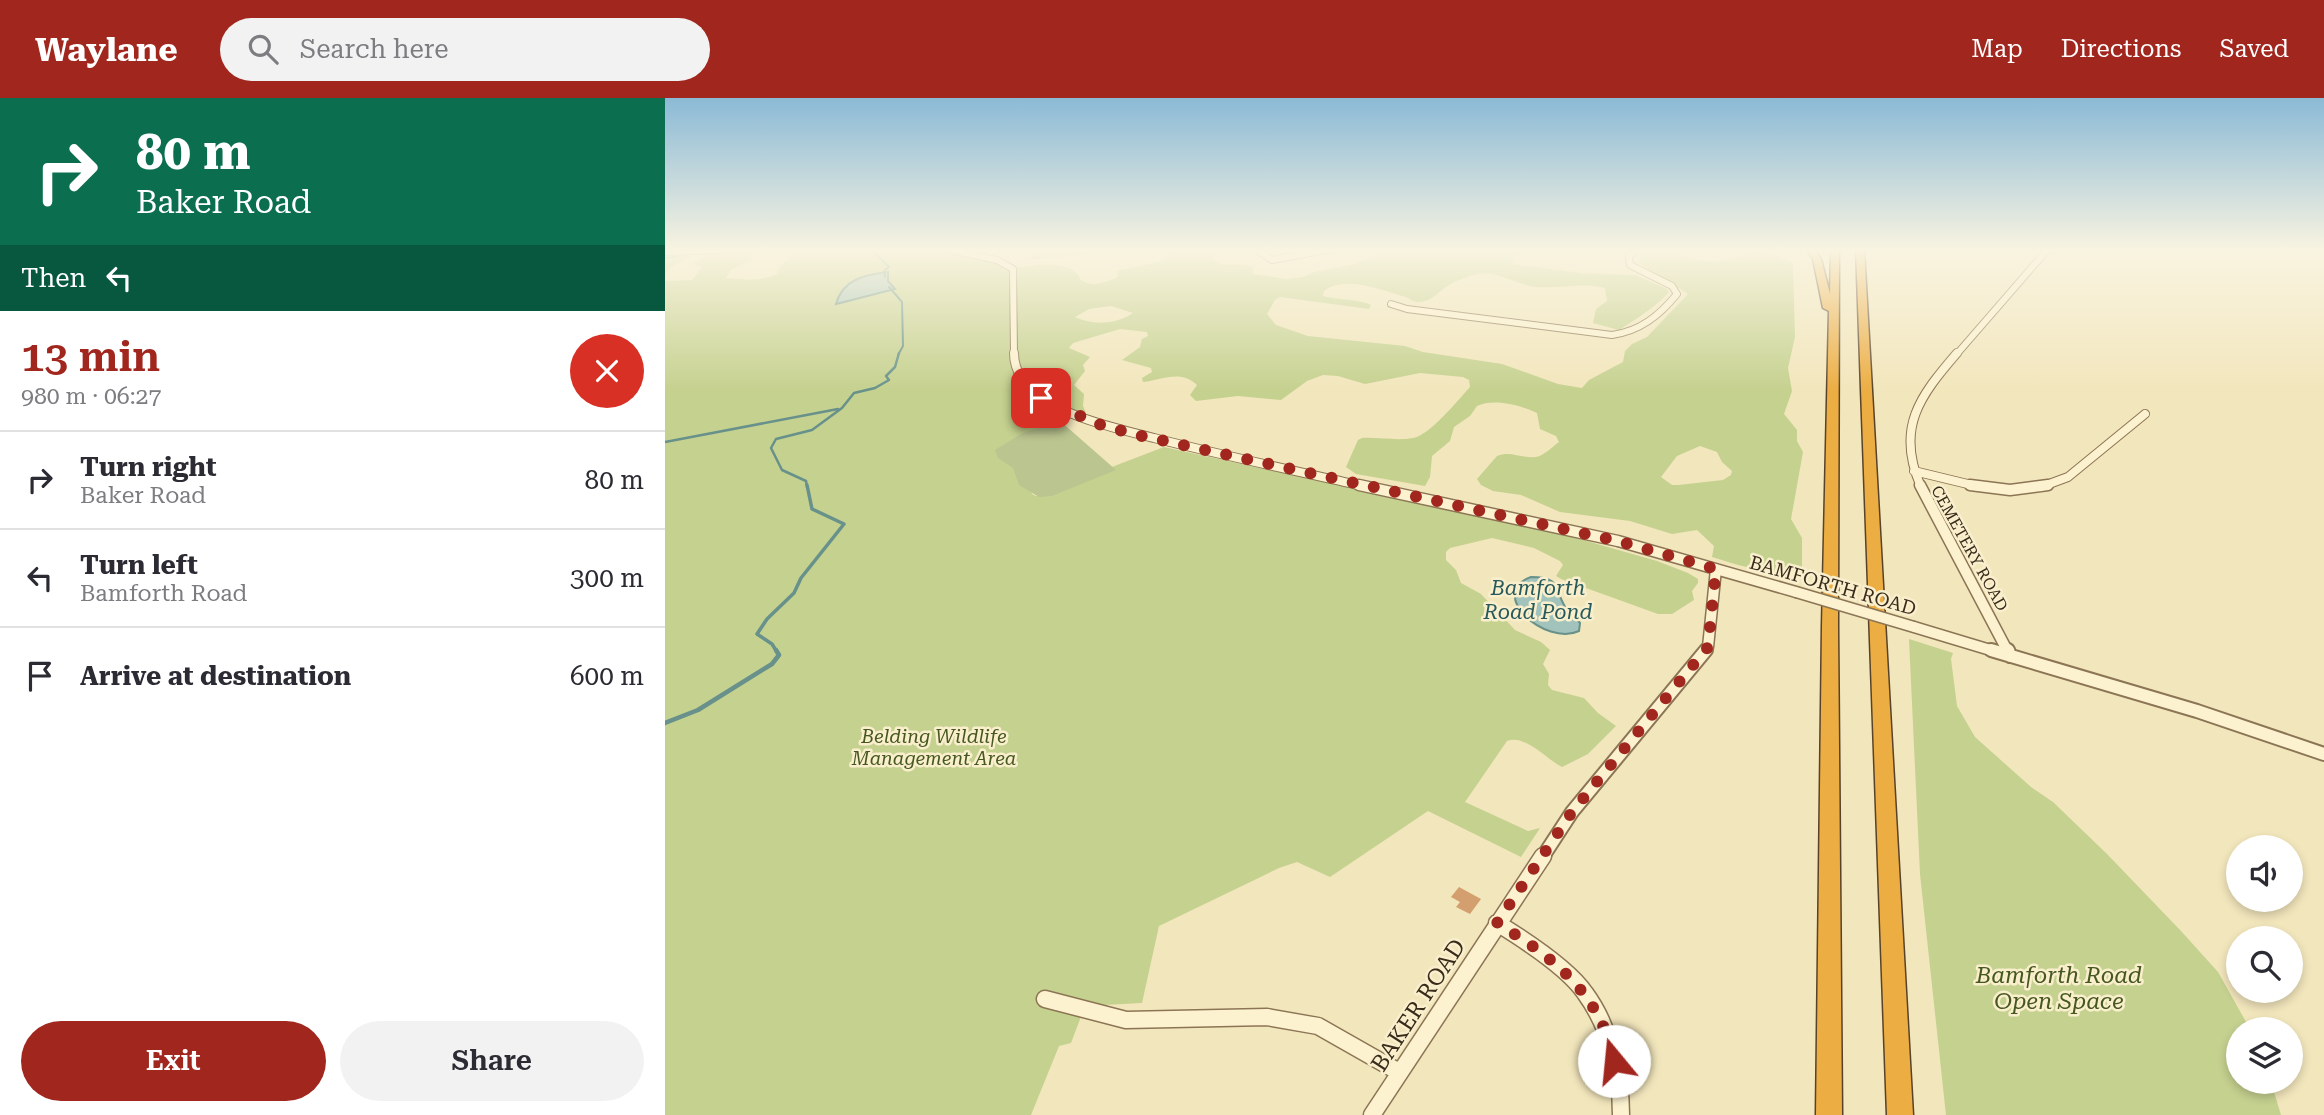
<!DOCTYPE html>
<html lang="en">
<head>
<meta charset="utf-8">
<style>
	:root { --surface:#fff; --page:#f2f2f3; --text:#2b2b33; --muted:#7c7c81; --line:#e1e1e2; --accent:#a1261e }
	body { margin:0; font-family:"Roboto Serif",serif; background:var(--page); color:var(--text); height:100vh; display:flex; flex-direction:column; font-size:26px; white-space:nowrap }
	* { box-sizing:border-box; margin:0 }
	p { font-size:23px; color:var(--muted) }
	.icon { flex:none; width:38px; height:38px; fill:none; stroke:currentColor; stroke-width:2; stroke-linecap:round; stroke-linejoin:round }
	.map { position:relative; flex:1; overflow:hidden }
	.panel { display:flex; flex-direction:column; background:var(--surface); width:665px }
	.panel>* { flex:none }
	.banner { background:#0b6e4f; color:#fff; overflow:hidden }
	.controls { position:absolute; left:1561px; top:737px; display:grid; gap:14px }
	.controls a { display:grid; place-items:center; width:77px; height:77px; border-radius:50%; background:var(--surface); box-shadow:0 4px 10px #0003; font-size:35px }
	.pin { position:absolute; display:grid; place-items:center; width:60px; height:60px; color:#fff; margin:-30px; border-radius:14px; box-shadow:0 4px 10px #0006 }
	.me { position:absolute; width:77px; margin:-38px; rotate:343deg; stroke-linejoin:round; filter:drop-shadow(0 0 5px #0008) }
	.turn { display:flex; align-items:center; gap:24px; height:147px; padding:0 21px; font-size:32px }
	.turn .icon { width:91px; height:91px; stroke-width:2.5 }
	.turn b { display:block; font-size:49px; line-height:60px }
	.then { display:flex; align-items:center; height:66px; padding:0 21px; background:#0003; gap:14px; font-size:26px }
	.round { display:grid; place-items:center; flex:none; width:74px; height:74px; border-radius:37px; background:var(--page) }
	.head { display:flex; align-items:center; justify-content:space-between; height:119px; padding:0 21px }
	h1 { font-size:42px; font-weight:600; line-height:52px; color:var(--accent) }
	.action { display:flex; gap:14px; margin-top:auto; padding:14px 21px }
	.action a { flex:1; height:80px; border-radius:42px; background:var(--accent); color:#fff; font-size:28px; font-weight:600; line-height:80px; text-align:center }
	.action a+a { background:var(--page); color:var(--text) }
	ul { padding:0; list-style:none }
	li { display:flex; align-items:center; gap:21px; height:98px; padding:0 21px; border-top:2px solid var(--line) }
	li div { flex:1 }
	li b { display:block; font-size:26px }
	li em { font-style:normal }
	header { display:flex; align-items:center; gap:42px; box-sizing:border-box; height:98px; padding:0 35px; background:var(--accent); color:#fff }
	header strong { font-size:33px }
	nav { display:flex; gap:38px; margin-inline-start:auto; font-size:24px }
	.search { width:490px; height:63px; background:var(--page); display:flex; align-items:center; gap:18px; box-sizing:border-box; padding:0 24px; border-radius:38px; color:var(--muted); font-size:26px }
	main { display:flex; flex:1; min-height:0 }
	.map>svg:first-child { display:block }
	.green { fill:#c5d18f; fill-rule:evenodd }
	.cemetery { fill:#bbc590 }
	.water { fill:#a1c3bb; stroke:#67918a; stroke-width:2 }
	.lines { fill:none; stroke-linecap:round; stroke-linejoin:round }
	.stream-far3 { stroke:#67918a; stroke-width:2 }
	.stream-far2 { stroke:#67918a; stroke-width:2.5 }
	.stream-far1 { stroke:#67918a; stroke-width:3.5 }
	.stream { stroke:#67918a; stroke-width:4.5 }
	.building { fill:#d49f6e }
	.minor-far4-casing { stroke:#8c7554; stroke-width:8 }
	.minor-far3-casing { stroke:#8c7554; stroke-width:10 }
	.minor-far2-casing { stroke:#8c7554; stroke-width:13 }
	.minor-far1-casing { stroke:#8c7554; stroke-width:16 }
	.minor-casing { stroke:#8c7554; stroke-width:19 }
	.highway-casing { stroke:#584229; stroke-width:3 }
	.minor-far4 { stroke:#fcf2d0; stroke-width:6 }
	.minor-far3 { stroke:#fcf2d0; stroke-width:8 }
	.minor-far2 { stroke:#fcf2d0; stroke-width:10 }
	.minor-far1 { stroke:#fcf2d0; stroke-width:12 }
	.minor { stroke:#fcf2d0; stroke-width:16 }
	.highway { fill:#ecad43; fill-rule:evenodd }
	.minor-bridge-casing { stroke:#8c7554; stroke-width:13; stroke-linecap:butt }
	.minor-bridge { stroke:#fcf2d0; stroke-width:10 }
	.route { stroke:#a1261e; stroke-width:12; stroke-dasharray:0 21.6 }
	.labels { text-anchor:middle; stroke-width:5; stroke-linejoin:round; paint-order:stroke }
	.far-street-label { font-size:16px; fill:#392b1a; stroke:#f9efcd }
	.street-label { font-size:19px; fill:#392b1a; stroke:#f9efcd }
	.park-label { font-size:19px; font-style:italic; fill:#46581f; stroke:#f9efcd }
	.water-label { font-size:21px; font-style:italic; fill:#285a5b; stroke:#f9efcd }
	.near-park-label { font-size:23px; font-style:italic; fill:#46581f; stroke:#f9efcd }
	.near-street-label { font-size:23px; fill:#392b1a; stroke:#f9efcd }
</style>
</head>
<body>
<header>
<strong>Waylane</strong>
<div class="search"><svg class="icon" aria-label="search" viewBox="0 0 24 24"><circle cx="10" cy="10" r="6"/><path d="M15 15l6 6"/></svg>Search here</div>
<nav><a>Map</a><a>Directions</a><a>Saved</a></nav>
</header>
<main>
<section class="panel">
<div class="banner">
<div class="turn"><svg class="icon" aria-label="right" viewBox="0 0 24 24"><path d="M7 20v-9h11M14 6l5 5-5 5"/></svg><div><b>80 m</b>Baker Road</div></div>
<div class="then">Then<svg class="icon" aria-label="left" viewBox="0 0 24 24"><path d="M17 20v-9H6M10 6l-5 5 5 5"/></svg></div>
</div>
<div class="head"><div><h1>13 min</h1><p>980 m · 06:27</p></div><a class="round" style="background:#d93025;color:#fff"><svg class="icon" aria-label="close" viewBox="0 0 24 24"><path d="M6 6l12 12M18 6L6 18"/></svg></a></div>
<ul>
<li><svg class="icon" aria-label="right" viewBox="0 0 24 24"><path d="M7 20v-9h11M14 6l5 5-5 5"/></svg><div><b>Turn right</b><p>Baker Road</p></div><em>80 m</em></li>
<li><svg class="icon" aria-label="left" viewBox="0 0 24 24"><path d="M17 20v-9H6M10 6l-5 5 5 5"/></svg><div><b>Turn left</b><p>Bamforth Road</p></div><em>300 m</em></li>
<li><svg class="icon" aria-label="arrive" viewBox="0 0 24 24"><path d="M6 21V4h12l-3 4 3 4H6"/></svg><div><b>Arrive at destination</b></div><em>600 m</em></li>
</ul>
<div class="action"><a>Exit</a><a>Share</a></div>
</section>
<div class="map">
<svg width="1659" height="1017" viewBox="0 0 1659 1017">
	<rect width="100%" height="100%" fill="#f2e6bc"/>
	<path class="green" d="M 0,151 L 270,151 L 338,167 L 338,172 C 360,169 405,157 416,182 C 428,190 441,184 453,179 L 452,173 L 493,164 L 507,157 L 495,151 L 556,151 L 557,153 L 547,161 L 557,166 L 582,167 L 587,169 L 589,176 L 621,181 L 638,179 L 649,174 L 685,167 L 732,151 L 862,151 L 850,159 L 847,166 L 917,175 L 971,177 L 1002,191 L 1004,194 C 993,207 969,223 954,232 L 928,225 L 931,211 L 942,203 L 940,190 C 918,184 894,191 871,189 C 848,186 831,171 809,177 C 802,179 790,183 784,187 C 774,193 766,205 752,204 C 746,203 743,199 737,198 C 716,191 678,177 659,193 L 658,198 C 672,202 694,201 706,207 L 704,211 L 615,199 L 610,202 L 602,216 L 611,227 L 643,238 L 740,248 L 758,254 L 837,266 L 893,286 L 917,290 L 924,282 L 958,264 L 960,253 L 967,246 L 982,239 L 1023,196 L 974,165 L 976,155 L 984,151 L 1001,151 L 1027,161 L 1051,164 L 1097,153 L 1128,165 L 1130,239 L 1123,270 L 1127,293 L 1119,316 L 1132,332 L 1132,343 L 1138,354 L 1126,421 L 1137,440 L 1137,470 C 1117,482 1070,466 1047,459 L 1049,448 L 1032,432 L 1007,436 L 965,423 L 895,414 L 856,397 L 828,393 L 816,387 L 812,381 L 832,358 C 846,352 857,361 871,359 C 879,358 888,348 894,344 L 891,338 L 875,331 L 872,315 C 856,307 828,300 812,308 L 805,318 L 789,329 L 785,343 L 767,358 L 765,379 L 760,388 L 691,376 L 681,369 L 693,342 L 697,340 C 713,339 732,343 748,340 C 764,338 794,301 805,289 L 804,282 L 798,279 L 755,275 L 700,286 L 673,278 L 658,277 L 642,283 L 616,302 L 573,298 L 531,303 L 525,297 L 532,287 C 516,271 496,282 478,284 L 477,280 L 487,274 L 486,270 L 457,262 L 475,249 L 477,241 L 483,238 L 482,234 L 455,231 L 408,245 L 404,250 L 425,259 L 418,267 L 420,273 L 409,287 L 419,296 L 418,308 L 421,315 L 384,325 L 351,340 L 367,396 L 371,398 L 499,349 L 904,438 L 992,463 L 1023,475 L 1033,481 L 1033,485 L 1027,493 L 1029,502 L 1007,516 L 993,516 L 896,481 L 891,478 L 898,467 L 895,463 L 869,450 L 827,440 L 785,450 L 781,454 L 781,462 L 791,472 L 796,485 L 816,496 L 850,532 L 876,544 L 885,552 L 878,566 L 884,576 L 883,587 L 887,592 L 919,600 L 933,615 L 951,628 L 923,656 L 897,669 C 881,661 860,636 842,643 L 800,704 L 863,733 L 875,730 L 856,759 L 763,713 L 665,779 L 632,764 L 614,770 L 494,828 L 477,905 L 420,908 L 406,945 L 394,948 L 366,1017 L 0,1017 L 0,183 L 27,182 L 37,169 L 28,166 C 42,153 68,154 87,156 L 86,162 L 66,172 L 61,180 C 79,181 95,184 112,176 L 112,172 L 131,152 L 32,155 L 6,169 L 0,176 ZM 446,208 L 468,215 C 452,226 429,228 410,219 L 424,211 ZM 1035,348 L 1052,354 L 1057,364 L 1067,373 L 1066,377 L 1058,382 L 1013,387 L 1007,387 L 996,379 L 1012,358 Z
		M 378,151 L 425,151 L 416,157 L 363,162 Z
		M 1244,541 L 1288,555 L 1286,561 L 1292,608 L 1310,639 L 1366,689 L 1388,704 L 1442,756 L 1516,833 L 1553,874 L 1585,931 L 1573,931 L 1573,984 L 1606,984 L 1616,1017 L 1281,1017 L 1255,776 Z"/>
	<path class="cemetery" d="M 394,322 L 451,372 L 387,398 L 374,399 L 354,387 L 348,370 L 333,360 L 330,352 L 356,336 Z"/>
	<path class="water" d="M 223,174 L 223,183 L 230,191 L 171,206 C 178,181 199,177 223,174 Z
		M 866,479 C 895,479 889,489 899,507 C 902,514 910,519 915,525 L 914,533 C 880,549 821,495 866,479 Z"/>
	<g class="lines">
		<path class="stream-far3" d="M 206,151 L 224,169 L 219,173 L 220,179
			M 0,160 L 25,156
			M 224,189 L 237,204 L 238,248 L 233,257"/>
		<path class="stream-far2" d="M 0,344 L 173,311
			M 142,389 L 141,383 L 117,372 L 106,350 L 111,341 L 147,332 L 177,310 L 189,295 L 210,290 L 224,282 L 221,278 L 230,269 L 234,255"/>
		<path class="stream-far1" d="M 112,554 L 107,546 L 92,536 L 102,521 L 129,495 L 136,480 L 179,426 L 147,411 L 142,387"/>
		<path class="stream" d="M 0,625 L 33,612 L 107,566 L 114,557 L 111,552"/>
	</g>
	<path class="building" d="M 794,789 L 816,801 L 805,816 L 791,809 L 795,804 L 786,799 Z"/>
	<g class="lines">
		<defs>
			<path id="minor-far4" d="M 282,151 L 332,162 L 348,171 L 349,257
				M 591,151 L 607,162 L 666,151
				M 1088,151 L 1091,152
				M 0,154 L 81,151
				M 726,206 L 742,211 L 947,237 C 975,233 994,218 1012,196 L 1007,188 L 965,167 L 964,159 L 972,151
				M 1291,257 L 1383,151"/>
			<path id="minor-far3" d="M 349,255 C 349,274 360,287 375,299 C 402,319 456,332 489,340 C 560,358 631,373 702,389
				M 1249,373 L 1315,389
				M 1256,389 C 1230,330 1255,298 1292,255
				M 1376,389 L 1403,379 L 1480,316"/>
			<path id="minor-far2" d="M 694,387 L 953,443 L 1131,494
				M 1255,387 L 1343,554
				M 1305,387 L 1345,392 L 1383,387
				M 1249,529 L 1332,554
				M 1039,554 L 1043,549 L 1051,471"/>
			<path id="minor-far1" d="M 1326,552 L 1532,613 L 1659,656
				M 1343,552 L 1345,558
				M 877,760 L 907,714 L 1041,552"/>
			<path id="minor" d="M 832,825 C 858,841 903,870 920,895 C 945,929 956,976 956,1017
				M 380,901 L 461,922 L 602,919 L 653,928 L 734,974
				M 707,1017 L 878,758"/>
			<path id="highway" d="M 1141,151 L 1149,151 L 1156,161 L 1165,196 L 1166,151 L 1174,151 L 1173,528 L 1177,1017 L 1151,1017 L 1157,528 L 1164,213 L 1158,210 L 1148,161 Z
				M 1191,151 L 1199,151 L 1248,1017 L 1222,1017 Z"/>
		</defs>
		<use href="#minor-far4" class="minor-far4-casing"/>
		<use href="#minor-far3" class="minor-far3-casing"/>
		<use href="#minor-far2" class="minor-far2-casing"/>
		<use href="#minor-far1" class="minor-far1-casing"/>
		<use href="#minor" class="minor-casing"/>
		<use href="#highway" class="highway-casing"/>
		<use href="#minor-far4" class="minor-far4"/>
		<use href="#minor-far3" class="minor-far3"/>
		<use href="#minor-far2" class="minor-far2"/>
		<use href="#minor-far1" class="minor-far1"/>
		<use href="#minor" class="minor"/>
		<use href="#highway" class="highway"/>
		<defs>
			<path id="minor-bridge" d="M 1131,494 L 1249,529"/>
		</defs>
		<use href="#minor-bridge" class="minor-bridge-casing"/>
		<use href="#minor-bridge" class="minor-bridge"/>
	</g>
	<linearGradient id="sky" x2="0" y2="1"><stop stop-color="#8bbad6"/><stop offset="0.52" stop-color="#f9f4e1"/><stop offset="1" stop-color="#f9f4e1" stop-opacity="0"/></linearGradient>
	<rect width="1659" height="293" fill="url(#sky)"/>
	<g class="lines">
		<path class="route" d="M 376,300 L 433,326 L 468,336 L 953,443 L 1051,471 L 1043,549 L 907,714 L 832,825 C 888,859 936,896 949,963"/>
	</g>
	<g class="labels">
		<g class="far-street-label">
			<text transform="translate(1305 450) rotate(61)" y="6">CEMETERY ROAD</text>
		</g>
		<g class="street-label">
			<text transform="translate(1168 487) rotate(16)" y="7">BAMFORTH ROAD</text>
		</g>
		<g class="park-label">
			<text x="269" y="645">Belding Wildlife<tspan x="269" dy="22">Management Area</tspan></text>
		</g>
		<g class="water-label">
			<text x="873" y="497">Bamforth<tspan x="873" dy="24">Road Pond</tspan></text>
		</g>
		<g class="near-park-label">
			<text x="1394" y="885">Bamforth Road<tspan x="1394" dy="26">Open Space</tspan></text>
		</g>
		<g class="near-street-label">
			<text transform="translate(753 907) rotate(-57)" y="8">BAKER ROAD</text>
		</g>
	</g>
</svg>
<div class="controls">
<a><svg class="icon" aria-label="sound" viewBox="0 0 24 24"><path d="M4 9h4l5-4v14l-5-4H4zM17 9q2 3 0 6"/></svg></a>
<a><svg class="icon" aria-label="search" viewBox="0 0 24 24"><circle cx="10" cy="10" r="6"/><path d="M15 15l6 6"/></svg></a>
<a><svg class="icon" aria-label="layers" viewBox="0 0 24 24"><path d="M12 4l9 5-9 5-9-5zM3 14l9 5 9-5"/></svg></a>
</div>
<div class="pin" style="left:376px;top:300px;background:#d93025"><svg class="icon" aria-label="arrive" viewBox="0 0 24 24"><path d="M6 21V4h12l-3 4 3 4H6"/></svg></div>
<svg class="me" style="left:949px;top:963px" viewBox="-20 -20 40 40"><circle r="19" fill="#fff"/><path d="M0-13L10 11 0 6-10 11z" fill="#a1261e"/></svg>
</div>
</main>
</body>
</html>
